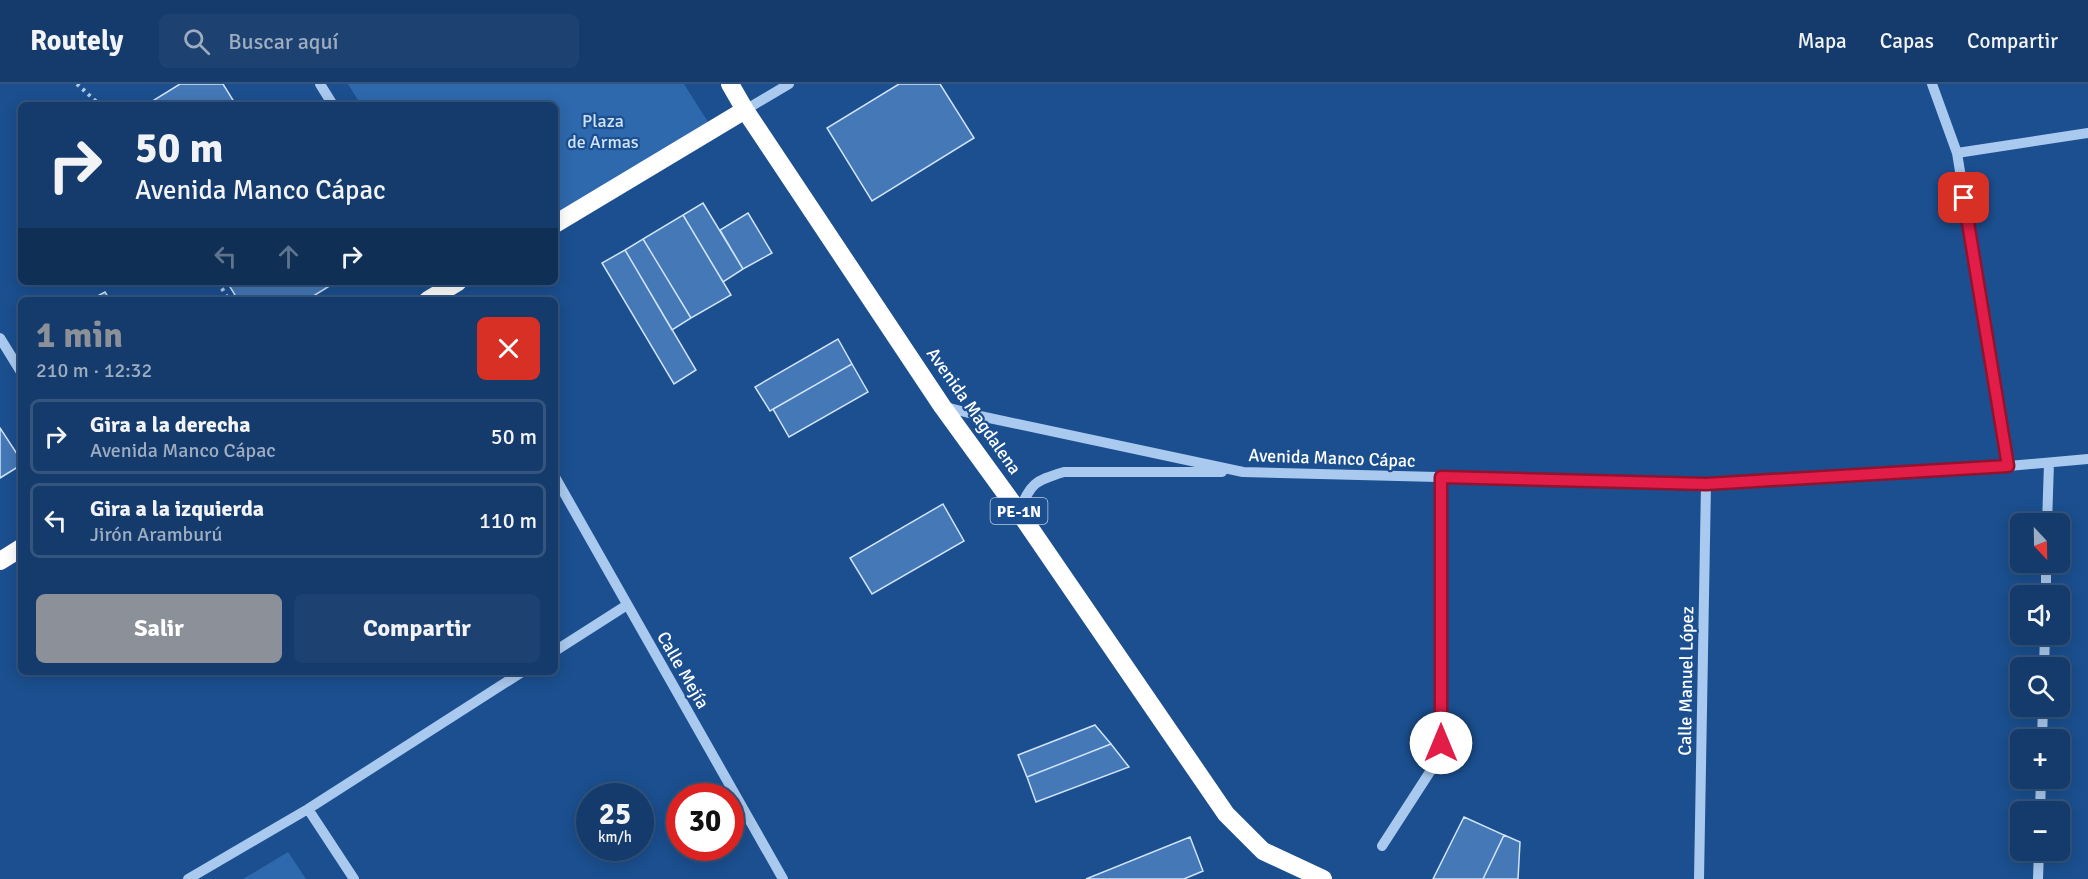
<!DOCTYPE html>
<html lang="es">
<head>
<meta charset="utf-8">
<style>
	:root { --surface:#143b6b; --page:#1d4271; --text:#f1f3f6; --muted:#9dadc1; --line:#33557e; --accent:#8c9099 }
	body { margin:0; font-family:Signika,sans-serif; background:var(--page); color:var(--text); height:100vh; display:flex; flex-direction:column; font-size:22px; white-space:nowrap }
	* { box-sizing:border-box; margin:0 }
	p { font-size:20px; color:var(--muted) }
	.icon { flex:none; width:33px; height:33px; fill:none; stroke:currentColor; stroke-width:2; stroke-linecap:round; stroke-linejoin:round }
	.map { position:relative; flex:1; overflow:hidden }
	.drawer { position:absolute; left:18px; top:213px; width:540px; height:378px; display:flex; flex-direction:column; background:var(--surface); border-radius:9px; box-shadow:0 3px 15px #0003,0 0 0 2px var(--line) }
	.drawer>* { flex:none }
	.banner { position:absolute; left:18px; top:18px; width:540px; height:183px; border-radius:9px; box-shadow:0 3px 15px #0003,0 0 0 2px var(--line); background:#143b6b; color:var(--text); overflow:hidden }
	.needle { width:39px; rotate:158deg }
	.controls { position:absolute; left:2010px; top:429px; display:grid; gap:12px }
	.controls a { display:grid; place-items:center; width:60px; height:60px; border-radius:9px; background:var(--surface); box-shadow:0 3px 15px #0003,0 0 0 2px var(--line); font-size:30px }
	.speed { position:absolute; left:576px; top:699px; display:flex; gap:12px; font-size:30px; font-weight:700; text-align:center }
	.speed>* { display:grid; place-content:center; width:78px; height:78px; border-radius:50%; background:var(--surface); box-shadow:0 3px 15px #0003,0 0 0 2px var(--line); line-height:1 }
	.speed small { font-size:15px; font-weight:400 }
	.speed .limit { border:9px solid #d22; background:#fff; color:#111 }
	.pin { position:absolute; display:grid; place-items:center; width:51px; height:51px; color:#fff; margin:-26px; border-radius:12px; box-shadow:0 3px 9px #0006 }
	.me { position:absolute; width:66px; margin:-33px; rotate:0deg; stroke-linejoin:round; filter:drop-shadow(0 0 4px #0008) }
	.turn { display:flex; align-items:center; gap:21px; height:126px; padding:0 18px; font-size:27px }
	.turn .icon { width:78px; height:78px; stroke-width:2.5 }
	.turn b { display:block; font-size:42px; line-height:51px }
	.lanes { display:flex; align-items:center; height:57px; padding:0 18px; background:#0003; justify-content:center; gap:30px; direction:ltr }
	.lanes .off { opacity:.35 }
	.round { display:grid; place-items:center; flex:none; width:63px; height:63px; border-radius:9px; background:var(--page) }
	.summary { display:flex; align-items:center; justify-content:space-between; height:102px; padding:0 18px }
	h1 { font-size:36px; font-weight:700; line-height:45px; color:var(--accent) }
	.button { display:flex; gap:12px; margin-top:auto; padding:12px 18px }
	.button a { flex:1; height:69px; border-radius:9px; background:var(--accent); color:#fff; font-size:24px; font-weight:700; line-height:69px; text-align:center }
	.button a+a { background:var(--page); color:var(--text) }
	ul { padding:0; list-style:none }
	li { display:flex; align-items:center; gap:18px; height:75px; margin:0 12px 9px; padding:0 6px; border:3px solid var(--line); border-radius:9px }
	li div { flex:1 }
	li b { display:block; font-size:22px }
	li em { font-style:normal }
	header { display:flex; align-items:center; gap:36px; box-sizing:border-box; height:84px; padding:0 30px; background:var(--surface); border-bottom:2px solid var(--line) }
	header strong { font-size:28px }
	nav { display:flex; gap:33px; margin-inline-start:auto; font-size:21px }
	.search { width:420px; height:54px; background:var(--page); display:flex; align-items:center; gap:15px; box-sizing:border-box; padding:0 21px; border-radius:9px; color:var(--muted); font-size:22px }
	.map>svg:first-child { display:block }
	.green { fill:#2e69ad }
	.building { fill:#4478b7; stroke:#cfe3fa; stroke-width:1.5 }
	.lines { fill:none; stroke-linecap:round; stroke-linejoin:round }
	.path { stroke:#a9c9ee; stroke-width:4; stroke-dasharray:3 4.5; stroke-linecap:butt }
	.minor { stroke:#a9c9ee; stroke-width:10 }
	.highway { stroke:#fff; stroke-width:18 }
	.route-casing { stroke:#92132f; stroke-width:15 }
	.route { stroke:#e11d48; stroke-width:10 }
	.labels { text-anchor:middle; stroke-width:4.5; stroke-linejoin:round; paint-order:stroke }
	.shield { fill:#1b4f8f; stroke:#bbcadd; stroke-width:1.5 }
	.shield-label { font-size:16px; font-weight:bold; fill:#fff }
	.park-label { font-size:18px; fill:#cfe3fa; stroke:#1b4f8f }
	.street-label { font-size:18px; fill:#fff; stroke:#1b4f8f }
</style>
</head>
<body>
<header>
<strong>Routely</strong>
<div class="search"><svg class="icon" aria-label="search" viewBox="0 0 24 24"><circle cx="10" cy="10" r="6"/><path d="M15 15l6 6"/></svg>Buscar aquí</div>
<nav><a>Mapa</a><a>Capas</a><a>Compartir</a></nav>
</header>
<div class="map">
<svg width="2088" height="795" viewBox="0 0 2088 795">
	<rect width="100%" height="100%" fill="#1b4f8f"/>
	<path class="green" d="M 348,0 L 684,0 L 708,38 L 555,132 L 555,21 L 361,21 Z
		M 288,768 L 306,795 L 243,795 Z"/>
	<path class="building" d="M 180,0 L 223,0 L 236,21 L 146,21 Z
		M 899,0 L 940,0 L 974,54 L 872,117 L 827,44 Z
		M 703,119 L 743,185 L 723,198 L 683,131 Z
		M 748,129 L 772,169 L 743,185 L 720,146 Z
		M 683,131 L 731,211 L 691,234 L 643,155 Z
		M 643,155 L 691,234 L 672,246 L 625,166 Z
		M 625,166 L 696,286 L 674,300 L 602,179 Z
		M 227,198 L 336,198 L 307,216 L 238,216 Z
		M 105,208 L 110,216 L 90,216 Z
		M 838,255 L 852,280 L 770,327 L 755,303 Z
		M 852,280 L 868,308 L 789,353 L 773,325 Z
		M 0,344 L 21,376 L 21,381 L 0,394 Z
		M 943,420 L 964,457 L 872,510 L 850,474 Z
		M 1095,641 L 1111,660 L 1027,693 L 1018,671 Z
		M 1111,660 L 1129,683 L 1036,718 L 1027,693 Z
		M 1464,733 L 1504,751 L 1483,795 L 1433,795 Z
		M 1504,751 L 1520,758 L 1518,795 L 1483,795 Z
		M 1190,753 L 1203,787 L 1184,795 L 1086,795 Z"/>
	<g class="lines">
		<path class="path" d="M 77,0 L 100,21
			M 218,198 L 229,216"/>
		<path class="minor" d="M 320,0 L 333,21
			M 1932,0 L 1957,69 L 2008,382
			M 745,26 L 789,0
			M 1957,69 L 2088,49
			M 0,254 L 21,288
			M 942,322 L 980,332 L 1243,388 L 1706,400 L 2008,382 L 2088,375
			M 555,393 L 783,795
			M 1019,428 C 1031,399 1034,397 1064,388 L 1222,388
			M 2047,440 L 2049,379
			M 2046,512 L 2046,478
			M 555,567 L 627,521
			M 2044,584 L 2045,550
			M 2042,656 L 2043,622
			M 308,725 L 522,588
			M 2040,728 L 2041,694
			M 1382,762 L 1435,680 L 1441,659 L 1441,393
			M 188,795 L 308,725 L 354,795
			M 1699,795 L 1706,400
			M 2038,795 L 2039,766"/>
		<path class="highway" d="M 730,0 L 745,26 L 942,322 L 1019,428 L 1226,730 L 1263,767 L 1323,795
			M 555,140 L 745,26
			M 428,216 L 458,198
			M 0,477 L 21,464"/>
	</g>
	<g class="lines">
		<defs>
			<path id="route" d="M 1441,659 L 1441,393 L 1706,400 L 2008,382 L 1964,114"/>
		</defs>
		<use href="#route" class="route-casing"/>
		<use href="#route" class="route"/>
	</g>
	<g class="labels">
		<rect class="shield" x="990.5" y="414" width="57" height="26" rx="4.5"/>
		<g class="shield-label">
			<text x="1019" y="433">PE-1N</text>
		</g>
		<g class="park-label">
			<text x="603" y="43">Plaza<tspan x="603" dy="21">de Armas</tspan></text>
		</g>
		<g class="street-label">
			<text transform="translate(974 327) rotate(55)" y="6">Avenida Magdalena</text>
			<text transform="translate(1332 374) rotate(2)" y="6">Avenida Manco Cápac</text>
			<text transform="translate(683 586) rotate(60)" y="6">Calle Mejía</text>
			<text transform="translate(1686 597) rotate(-89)" y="6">Calle Manuel López</text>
		</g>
	</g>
</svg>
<div class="controls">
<a><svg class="needle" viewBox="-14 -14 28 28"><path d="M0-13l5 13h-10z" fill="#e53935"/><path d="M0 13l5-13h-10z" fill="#9dadc1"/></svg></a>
<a><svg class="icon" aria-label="sound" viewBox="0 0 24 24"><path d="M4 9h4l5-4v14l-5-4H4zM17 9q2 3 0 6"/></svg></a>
<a><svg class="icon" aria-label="search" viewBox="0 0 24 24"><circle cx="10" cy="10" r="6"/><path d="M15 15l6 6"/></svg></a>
<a>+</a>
<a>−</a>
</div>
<div class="speed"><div>25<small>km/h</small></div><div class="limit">30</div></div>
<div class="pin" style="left:1964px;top:114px;background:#d93025"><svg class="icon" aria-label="arrive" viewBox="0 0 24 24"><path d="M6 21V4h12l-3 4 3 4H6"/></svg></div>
<svg class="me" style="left:1441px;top:659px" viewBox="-20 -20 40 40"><circle r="19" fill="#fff"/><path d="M0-13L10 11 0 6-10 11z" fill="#e11d48"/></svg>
<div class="banner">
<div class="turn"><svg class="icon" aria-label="right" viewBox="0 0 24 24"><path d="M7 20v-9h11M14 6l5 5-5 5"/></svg><div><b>50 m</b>Avenida Manco Cápac</div></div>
<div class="lanes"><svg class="icon off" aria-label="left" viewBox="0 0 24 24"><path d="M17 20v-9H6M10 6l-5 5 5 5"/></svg><svg class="icon off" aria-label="ahead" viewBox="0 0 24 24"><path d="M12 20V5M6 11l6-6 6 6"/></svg><svg class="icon" aria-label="right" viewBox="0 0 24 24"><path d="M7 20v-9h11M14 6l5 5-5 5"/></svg></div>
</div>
<section class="drawer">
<div class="summary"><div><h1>1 min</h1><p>210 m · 12:32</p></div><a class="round" style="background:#d93025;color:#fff"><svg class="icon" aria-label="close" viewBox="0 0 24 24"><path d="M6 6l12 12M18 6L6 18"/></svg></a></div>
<ul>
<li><svg class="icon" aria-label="right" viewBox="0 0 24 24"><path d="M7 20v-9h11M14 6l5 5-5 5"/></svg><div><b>Gira a la derecha</b><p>Avenida Manco Cápac</p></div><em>50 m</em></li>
<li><svg class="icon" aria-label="left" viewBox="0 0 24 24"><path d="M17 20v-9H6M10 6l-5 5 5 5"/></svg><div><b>Gira a la izquierda</b><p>Jirón Aramburú</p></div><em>110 m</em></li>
</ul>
<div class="button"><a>Salir</a><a>Compartir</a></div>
</section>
</div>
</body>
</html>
